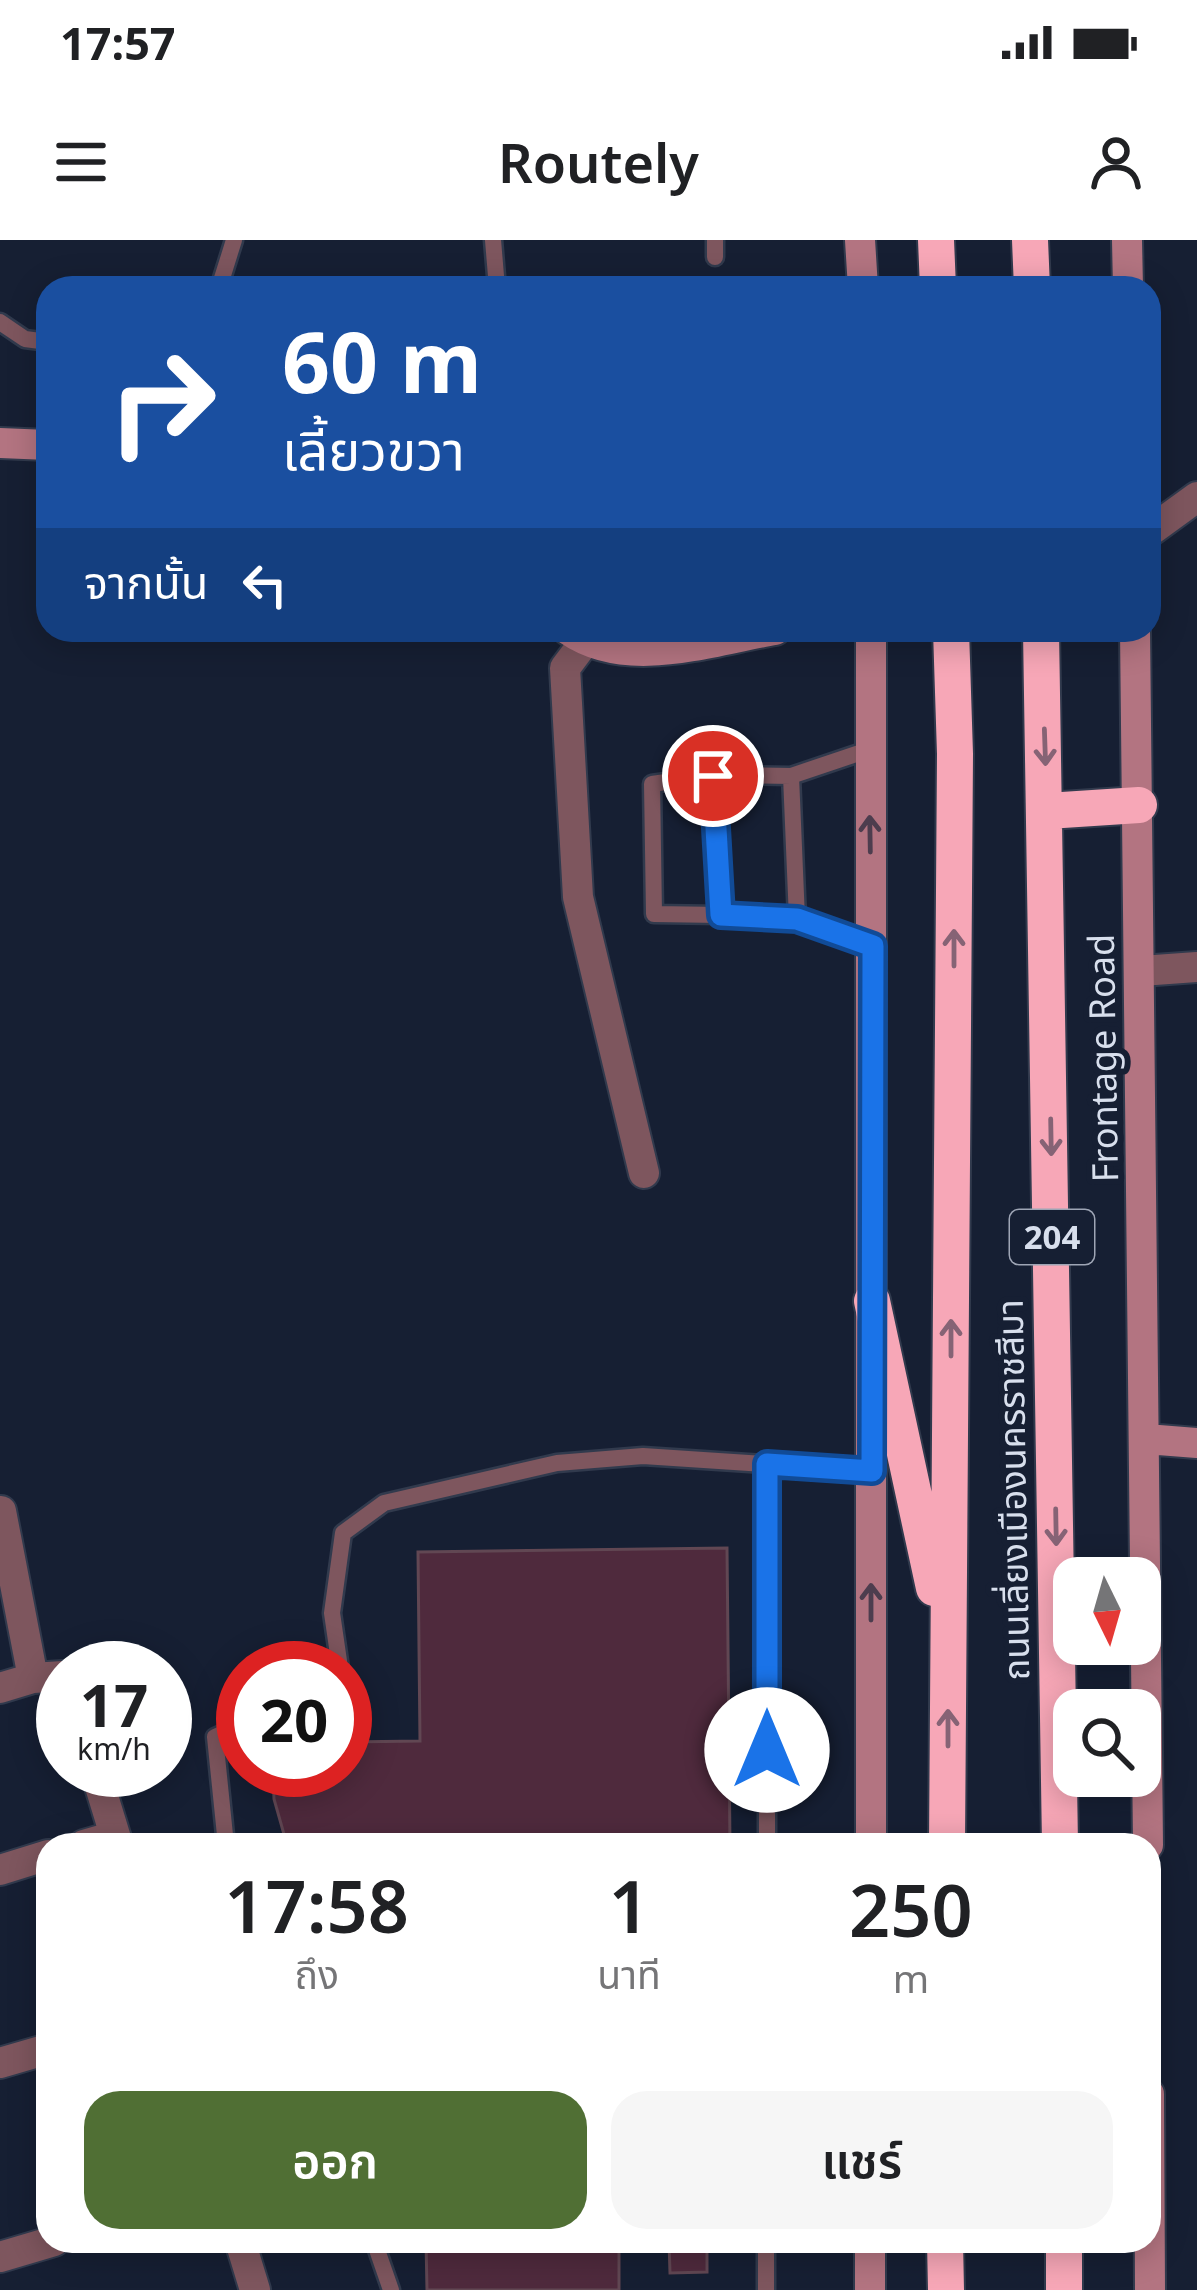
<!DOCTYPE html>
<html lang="th">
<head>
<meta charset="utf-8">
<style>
	:root { --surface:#fff; --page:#f6f6f6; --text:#202124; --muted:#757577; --accent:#506f34 }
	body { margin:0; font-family:"Noto Sans","Noto Sans Thai",sans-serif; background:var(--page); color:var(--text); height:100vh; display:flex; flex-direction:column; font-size:45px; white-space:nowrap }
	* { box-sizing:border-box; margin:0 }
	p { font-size:39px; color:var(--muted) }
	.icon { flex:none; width:66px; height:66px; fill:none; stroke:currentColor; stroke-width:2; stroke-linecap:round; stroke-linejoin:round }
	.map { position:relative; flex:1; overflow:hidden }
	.sheet { position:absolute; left:36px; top:1593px; width:1125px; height:420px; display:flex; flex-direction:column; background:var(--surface); border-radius:36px; box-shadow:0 6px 30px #0003 }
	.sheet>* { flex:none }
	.top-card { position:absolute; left:36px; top:36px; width:1125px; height:366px; border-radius:36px; box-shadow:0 6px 30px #0003; background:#1a4fa0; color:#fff; overflow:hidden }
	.needle { width:78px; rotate:175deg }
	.fabs { position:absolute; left:1053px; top:1317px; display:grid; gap:24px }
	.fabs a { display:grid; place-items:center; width:108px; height:108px; border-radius:24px; background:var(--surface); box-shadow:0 6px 30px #0003; font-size:60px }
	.speed { position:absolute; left:36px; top:1401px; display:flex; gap:24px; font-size:60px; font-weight:700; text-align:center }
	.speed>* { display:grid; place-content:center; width:156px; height:156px; border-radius:50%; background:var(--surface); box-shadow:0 6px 30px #0003; line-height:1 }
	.speed small { font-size:30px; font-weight:400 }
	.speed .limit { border:18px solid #d22; background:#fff; color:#111 }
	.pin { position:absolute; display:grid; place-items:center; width:102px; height:102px; color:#fff; margin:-51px; border:6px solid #fff; border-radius:50%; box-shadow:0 3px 12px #0007 }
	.me { position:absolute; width:132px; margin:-66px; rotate:0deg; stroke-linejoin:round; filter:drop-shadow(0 0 9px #0008) }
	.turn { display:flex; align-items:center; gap:42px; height:252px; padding:0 48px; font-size:54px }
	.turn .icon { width:156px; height:156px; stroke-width:2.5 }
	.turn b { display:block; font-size:84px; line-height:102px }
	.then { display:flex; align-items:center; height:114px; padding:0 48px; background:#0003; gap:24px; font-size:45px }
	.eta { display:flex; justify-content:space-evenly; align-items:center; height:204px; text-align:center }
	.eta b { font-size:72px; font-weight:600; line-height:84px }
	.cta { display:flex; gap:24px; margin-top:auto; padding:24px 48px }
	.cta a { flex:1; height:138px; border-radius:36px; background:var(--accent); color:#fff; font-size:48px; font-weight:600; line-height:138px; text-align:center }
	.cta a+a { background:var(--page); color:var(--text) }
	.status { display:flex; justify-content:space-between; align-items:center; height:84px; padding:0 60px; background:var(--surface); direction:ltr }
	.status svg { height:33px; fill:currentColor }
	header { display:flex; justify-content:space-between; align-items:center; height:156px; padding:0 48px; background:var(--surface); font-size:54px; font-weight:600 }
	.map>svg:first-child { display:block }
	.building { fill:#4f2a3d; stroke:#614753; stroke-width:3 }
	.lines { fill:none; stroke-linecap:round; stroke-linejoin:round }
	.lane-casing { stroke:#313a4d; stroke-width:21 }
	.street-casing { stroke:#313a4d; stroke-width:34 }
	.secondary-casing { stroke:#313a4d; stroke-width:34 }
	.highway-casing { stroke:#313a4d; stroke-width:40 }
	.lane { stroke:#7e565e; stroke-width:16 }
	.street { stroke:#7e565e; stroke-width:30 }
	.secondary { stroke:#b37481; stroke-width:30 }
	.highway { stroke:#f7a7b7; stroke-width:36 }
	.oneway { stroke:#866375 }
	.oneway2 { stroke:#4d3d4e }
	.route-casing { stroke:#114b97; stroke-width:30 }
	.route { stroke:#1a73e8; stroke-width:21 }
	.labels { text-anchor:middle; stroke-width:12; stroke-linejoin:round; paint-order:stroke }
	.shield { fill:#161f33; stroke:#9ea5b5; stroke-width:3 }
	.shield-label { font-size:33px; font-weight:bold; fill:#d8dfed }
	.street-label { font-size:36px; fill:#d8dfed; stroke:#161f33 }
</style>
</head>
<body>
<div class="status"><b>17:57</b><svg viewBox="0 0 49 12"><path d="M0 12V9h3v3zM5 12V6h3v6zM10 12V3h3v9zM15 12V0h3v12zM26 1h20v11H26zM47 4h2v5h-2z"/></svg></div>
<header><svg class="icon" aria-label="menu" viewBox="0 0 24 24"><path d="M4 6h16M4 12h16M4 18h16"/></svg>Routely<svg class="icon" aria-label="person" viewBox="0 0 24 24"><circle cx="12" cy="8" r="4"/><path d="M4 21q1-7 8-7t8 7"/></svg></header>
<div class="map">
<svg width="1197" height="2050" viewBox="0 0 1197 2050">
	<rect width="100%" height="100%" fill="#161f33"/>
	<path class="building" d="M 727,1308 L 730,1605 L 287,1605 L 274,1559 L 273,1532 L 345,1530 L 347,1502 L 420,1501 L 418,1312 Z
		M 426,2001 L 661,2001 L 619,2002 L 619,2050 L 427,2050 Z
		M 669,2001 L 707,2001 L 707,2032 L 670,2033 Z"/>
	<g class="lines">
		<defs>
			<path id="lane" d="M 493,0 L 497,48
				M 715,0 L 715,17
				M 219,48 L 234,0
				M 0,82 L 25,99 L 48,102
				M 868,510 L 791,536 L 714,535 L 721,675 L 797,679 L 873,707
				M 714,535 L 652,544 L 654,674 L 721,675
				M 791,536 L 797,679
				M 340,1428 L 332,1373 L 343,1293 L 384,1263 L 557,1223 L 643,1216 L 872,1231
				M 226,1605 L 215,1497 L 243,1484
				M 767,1605 L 767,1224
				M 374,2001 L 391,2050
				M 766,2050 L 766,2001"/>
			<path id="street" d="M 1149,292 L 1197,257
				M 586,400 L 565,428 L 578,657 L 644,933
				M 1141,731 L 1197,727
				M 1,1271 L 33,1438 L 63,1436
				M 0,1448 L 33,1438
				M 95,1530 L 118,1605
				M 84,1605 L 115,1596
				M 0,1630 L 48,1615
				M 0,1823 L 48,1809
				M 240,2001 L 255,2050
				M 0,2017 L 54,2001"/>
			<path id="secondary" d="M 860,0 L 863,48
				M 1127,0 L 1128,48
				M 0,203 L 48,205
				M 568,390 C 627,431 709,401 775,390
				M 871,390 L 871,1605
				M 1135,390 L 1148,1605
				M 1146,1199 L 1197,1203
				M 1149,1854 L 1150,2050
				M 870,2001 L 870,2050"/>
			<path id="highway" d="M 936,0 L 938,48
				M 1030,0 L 1032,48
				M 1041,390 L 1060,1605
				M 1047,571 L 1139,565
				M 872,1061 L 934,1348
				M 947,1605 L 955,514 L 951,390
				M 945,2001 L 946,2050
				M 1064,2001 L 1064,2050"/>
		</defs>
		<use href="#lane" class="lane-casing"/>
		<use href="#street" class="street-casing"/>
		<use href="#secondary" class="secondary-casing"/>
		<use href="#highway" class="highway-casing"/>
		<use href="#lane" class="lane"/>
		<use href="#street" class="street"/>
		<use href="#secondary" class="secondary"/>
		<use href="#highway" class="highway"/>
	</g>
	<defs><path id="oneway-shaft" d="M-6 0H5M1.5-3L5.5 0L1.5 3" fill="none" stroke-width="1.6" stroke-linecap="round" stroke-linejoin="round" transform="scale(3)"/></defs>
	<g class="oneway">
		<use href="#oneway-shaft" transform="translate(1045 507) rotate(88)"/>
		<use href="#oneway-shaft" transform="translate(954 708) rotate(-90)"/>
		<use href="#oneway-shaft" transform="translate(1051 897) rotate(89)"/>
		<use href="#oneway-shaft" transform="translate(951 1098) rotate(-90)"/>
		<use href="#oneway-shaft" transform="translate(1056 1287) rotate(89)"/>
		<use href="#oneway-shaft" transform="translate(948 1488) rotate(-90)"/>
	</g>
	<g class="oneway2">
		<use href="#oneway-shaft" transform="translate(870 594) rotate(-91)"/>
		<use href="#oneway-shaft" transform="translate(871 1362) rotate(-90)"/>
	</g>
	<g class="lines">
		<defs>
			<path id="route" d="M 713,536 L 721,675 L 797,679 L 873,706 L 872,1231 L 767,1224 L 767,1510"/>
		</defs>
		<use href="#route" class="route-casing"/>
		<use href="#route" class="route"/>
	</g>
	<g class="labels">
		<rect class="shield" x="1010" y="970" width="84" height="54" rx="9"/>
		<g class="shield-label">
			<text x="1052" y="1009">204</text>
		</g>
		<g class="street-label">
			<text transform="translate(1103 818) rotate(-91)" y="13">Frontage Road</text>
			<text transform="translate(1013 1250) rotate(-91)" y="13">ถนนเลี่ยงเมืองนครราชสีมา</text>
		</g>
	</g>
</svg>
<div class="fabs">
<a><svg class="needle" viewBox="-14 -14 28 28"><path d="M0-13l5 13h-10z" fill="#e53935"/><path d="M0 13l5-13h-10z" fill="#757577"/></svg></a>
<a><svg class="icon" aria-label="search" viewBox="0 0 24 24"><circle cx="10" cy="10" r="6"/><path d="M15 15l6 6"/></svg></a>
</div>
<div class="speed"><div>17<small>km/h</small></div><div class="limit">20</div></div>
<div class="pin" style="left:713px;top:536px;background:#d93025"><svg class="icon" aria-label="arrive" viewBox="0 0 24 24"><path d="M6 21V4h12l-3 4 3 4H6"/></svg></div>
<svg class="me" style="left:767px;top:1510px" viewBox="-20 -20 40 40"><circle r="19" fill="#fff"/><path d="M0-13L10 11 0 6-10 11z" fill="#1a73e8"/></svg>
<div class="top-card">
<div class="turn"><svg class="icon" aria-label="right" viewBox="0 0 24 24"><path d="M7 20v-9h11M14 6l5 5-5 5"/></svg><div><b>60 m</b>เลี้ยวขวา</div></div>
<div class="then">จากนั้น<svg class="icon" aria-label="left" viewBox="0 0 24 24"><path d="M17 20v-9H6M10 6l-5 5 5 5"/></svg></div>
</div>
<section class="sheet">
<div class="eta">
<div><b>17:58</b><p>ถึง</p></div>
<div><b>1</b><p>นาที</p></div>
<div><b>250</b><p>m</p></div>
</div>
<div class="cta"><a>ออก</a><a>แชร์</a></div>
</section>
</div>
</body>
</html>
